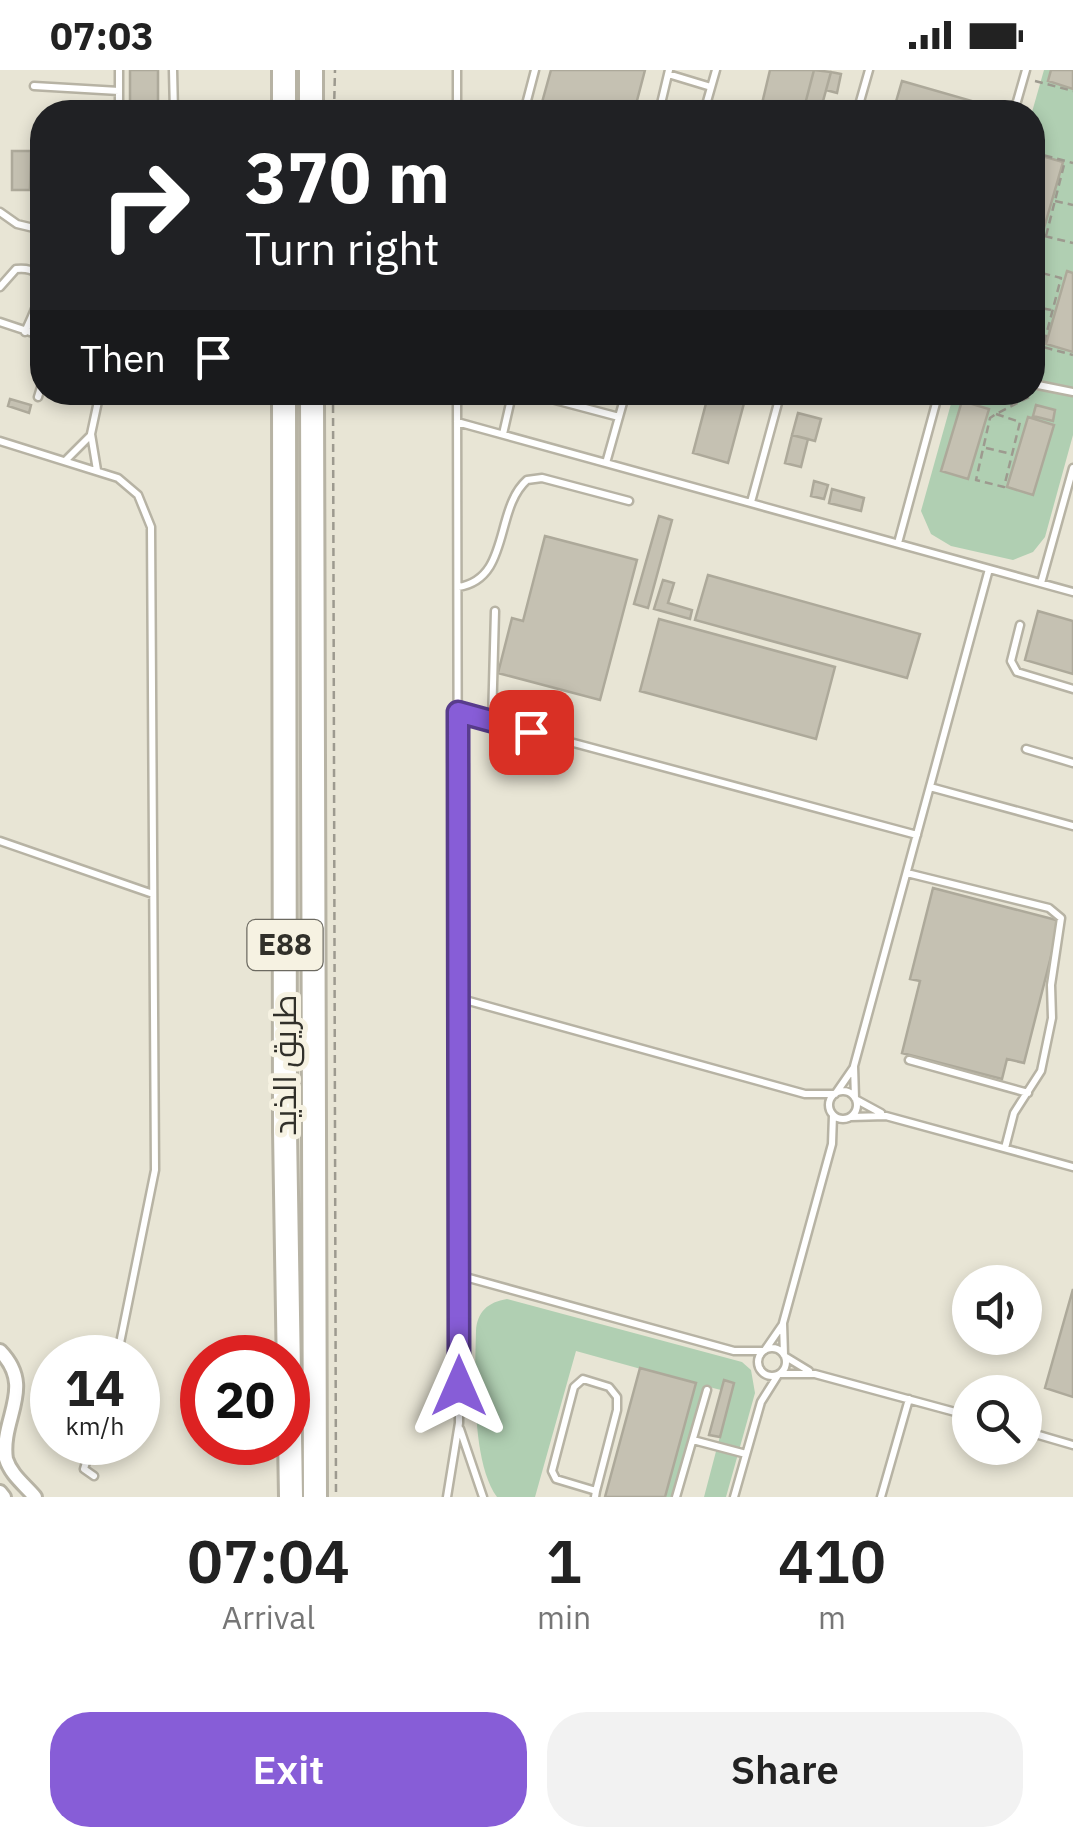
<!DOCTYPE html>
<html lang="en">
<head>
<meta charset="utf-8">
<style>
	:root { --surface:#fff; --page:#f2f2f2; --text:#222; --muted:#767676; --accent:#875dd7 }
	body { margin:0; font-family:"IBM Plex Sans",Cairo,sans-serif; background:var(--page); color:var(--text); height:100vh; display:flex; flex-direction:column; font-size:38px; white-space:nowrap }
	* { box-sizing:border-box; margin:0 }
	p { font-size:32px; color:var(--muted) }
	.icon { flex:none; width:55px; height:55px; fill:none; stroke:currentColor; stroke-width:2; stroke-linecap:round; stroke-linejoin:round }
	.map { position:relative; height:1427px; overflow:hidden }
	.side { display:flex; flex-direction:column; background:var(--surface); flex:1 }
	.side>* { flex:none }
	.banner { position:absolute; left:30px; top:30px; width:1015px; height:305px; border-radius:40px; box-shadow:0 5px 15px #0003; background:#202124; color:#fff; overflow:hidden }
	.buttons { position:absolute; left:952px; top:1195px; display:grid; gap:20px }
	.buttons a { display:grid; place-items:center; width:90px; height:90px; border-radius:50%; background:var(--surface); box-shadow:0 5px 15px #0003; font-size:50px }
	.speed { position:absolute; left:30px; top:1265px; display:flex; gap:20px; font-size:50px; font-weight:700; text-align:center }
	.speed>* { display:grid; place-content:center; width:130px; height:130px; border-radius:50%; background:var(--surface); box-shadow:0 5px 15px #0003; line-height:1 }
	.speed small { font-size:25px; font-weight:400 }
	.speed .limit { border:15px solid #d22; background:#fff; color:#111 }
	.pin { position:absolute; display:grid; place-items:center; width:85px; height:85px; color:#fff; margin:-42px; border-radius:20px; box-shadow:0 5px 15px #0006 }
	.me { position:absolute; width:110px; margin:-55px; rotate:0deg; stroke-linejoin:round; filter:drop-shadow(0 0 8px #0008) }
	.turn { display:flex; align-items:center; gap:35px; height:210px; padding:0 50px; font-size:45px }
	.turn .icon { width:130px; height:130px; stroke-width:2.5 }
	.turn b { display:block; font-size:70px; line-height:85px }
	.then { display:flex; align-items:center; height:95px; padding:0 50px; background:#0003; gap:20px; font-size:38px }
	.eta { display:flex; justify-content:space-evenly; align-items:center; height:170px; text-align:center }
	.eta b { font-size:60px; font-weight:600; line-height:70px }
	.cta { display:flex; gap:20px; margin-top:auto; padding:20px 50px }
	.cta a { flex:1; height:115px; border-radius:40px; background:var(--accent); color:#fff; font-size:40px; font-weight:600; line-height:115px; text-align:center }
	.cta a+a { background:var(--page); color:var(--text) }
	.status { display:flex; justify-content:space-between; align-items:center; height:70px; padding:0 50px; background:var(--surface); direction:ltr }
	.status svg { height:28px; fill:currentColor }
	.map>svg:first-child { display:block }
	.green { fill:#b0cfb2; fill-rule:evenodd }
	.building { fill:#c5c1b2; stroke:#ada99a; stroke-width:2.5 }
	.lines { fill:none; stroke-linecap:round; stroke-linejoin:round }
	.lane-casing { stroke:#b7b3a4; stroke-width:11 }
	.street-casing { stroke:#b7b3a4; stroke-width:18 }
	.highway-casing { stroke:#b7b3a4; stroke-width:28 }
	.path { stroke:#9d9a8f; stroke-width:2.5; stroke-dasharray:8 5; stroke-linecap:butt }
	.lane { stroke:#fff; stroke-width:6 }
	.street { stroke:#fff; stroke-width:12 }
	.highway { stroke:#fff; stroke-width:22 }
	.route-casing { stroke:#583c8c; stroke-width:25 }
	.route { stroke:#875dd7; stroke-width:18 }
	.labels { text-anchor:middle; stroke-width:10; stroke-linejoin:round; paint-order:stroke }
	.shield { fill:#f6f2e2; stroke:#6c6a61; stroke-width:2.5 }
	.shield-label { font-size:30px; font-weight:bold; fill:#31302a }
	.street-label { font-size:32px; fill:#31302a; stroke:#f6f2e2 }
</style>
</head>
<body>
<div class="status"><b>07:03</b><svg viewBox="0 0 49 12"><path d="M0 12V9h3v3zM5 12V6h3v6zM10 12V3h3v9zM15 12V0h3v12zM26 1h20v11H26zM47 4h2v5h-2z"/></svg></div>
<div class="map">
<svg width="1073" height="1427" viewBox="0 0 1073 1427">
	<rect width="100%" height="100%" fill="#e8e5d5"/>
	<path class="green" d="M 1044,0 L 1051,0 L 1049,11 L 1073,19 L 1073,203 L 1067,202 L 1046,273 L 1073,282 L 1073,365 L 1045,467 L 1033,482 L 1013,490 L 951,476 L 931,464 L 921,441 L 954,323 L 1032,322 L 1033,162 L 1042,164 L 1063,93 L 1035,84 L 1033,92 L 1032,42 ZM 962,331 L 988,339 L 968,409 L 941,400 ZM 1028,348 L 1054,356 L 1033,425 L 1007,417 Z
		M 507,1229 L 742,1292 L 751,1300 L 755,1323 L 726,1427 L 704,1427 L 734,1313 L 724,1310 L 721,1320 L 709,1317 L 679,1427 L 665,1427 L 695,1314 L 576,1281 L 535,1427 L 497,1427 C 471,1391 475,1304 476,1261 C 477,1242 488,1232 507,1229 Z"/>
	<path class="building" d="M 130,0 L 158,0 L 158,42 L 130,42 Z
		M 551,0 L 645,0 L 634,42 L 565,42 L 541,36 Z
		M 770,0 L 814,0 L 803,42 L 760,42 Z
		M 814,0 L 831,2 L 820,42 L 803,42 Z
		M 1051,0 L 1073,0 L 1073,19 L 1048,11 Z
		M 831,2 L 841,4 L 837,23 L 826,20 Z
		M 902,11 L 972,31 L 969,42 L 893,42 Z
		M 12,81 L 31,81 L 30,120 L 12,120 Z
		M 1035,84 L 1063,92 L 1042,165 L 1032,162 Z
		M 1067,201 L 1073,203 L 1073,282 L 1046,274 Z
		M 557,322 L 591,322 L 588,332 Z
		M 709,322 L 747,322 L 728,393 L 693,383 Z
		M 10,329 L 31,335 L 29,343 L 8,336 Z
		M 962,331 L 989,339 L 968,409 L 941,401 Z
		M 1036,335 L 1055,340 L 1053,351 L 1033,346 Z
		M 798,343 L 821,349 L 815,371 L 792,365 Z
		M 1028,347 L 1054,355 L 1033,425 L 1007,417 Z
		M 792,365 L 808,369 L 801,397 L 785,393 Z
		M 814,411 L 828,415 L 824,429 L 811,426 Z
		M 832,419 L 864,428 L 861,441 L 829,433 Z
		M 659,446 L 672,450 L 648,538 L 634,534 Z
		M 545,466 L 637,490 L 600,630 L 498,603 L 512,548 L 523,551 Z
		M 708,505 L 920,564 L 907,608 L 695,550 Z
		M 663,510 L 674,513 L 668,533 L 692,540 L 690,549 L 654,539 Z
		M 1038,541 L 1073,551 L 1073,604 L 1025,590 Z
		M 659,549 L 835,597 L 816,669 L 640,621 Z
		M 933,818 L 1060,851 L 1024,993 L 1007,989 L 1002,1009 L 902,983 L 920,911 L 910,909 Z
		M 1073,1219 L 1073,1327 L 1045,1318 Z
		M 640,1298 L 696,1313 L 665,1427 L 605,1427 Z
		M 724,1310 L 734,1313 L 720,1367 L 709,1365 Z"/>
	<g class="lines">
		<defs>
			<path id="lane" d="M 173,0 L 174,42
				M 457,0 L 457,42
				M 668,4 L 711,17
				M 34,16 L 119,21
				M 119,42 L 119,0
				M 524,42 L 535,0
				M 659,42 L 669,0
				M 704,42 L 716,0
				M 857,42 L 869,0
				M 1014,42 L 1026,0
				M 0,142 L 17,154 L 42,160
				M 0,217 L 16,199 C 60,195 34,241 25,262
				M 0,252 L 42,266
				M 1038,315 L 1073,322
				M 525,322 L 619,347
				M 38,327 L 42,314
				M 457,352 L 1073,522
				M 503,364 L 511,329 L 519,322
				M 0,371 L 118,408 L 138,425 L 151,457 L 155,1100 L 117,1288
				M 65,391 L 91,365
				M 606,393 L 626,322
				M 97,400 L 91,364 L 100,322
				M 751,432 L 781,322
				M 898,473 L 939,322
				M 1041,513 L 1073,398
				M 458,517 C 511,509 494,439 527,410 L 542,408 L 629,431
				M 1020,555 L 1011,591 L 1017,602 L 1073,619
				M 458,642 L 917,765
				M 492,652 L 495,541
				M 1026,679 L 1073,693
				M 930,717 L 1073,756
				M 0,771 L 153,824
				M 907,803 L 1049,838 L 1061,848 L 1051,915 L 1052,948 L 1041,1001 L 1014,1043 L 1005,1078
				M 458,928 L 805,1024 L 835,1024
				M 909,990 L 1028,1023
				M829 1035a14 14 0 1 1 28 0a14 14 0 1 1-28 0Z
				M 836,1023 L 854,997
				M 855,1028 L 854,996 L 989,499
				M 857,1030 L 881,1043
				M 851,1047 L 886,1046 L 1073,1097
				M 458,1205 L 734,1281 L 763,1281
				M758 1292a14 14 0 1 1 28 0a14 14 0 1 1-28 0Z
				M 765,1280 L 783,1254
				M 784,1285 L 783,1253 L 832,1074 L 833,1045
				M 786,1287 L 809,1301
				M 780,1304 L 815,1304 L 970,1346
				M 460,1359 L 483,1427
				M 1025,1361 L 1073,1375
				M 693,1370 L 746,1384
				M 92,1372 L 84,1399 L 94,1406
				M 447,1427 L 459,1353 L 457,322
				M 595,1427 L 596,1421 L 617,1340 L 617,1327 L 609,1317 L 583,1309 L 574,1317 L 552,1401 L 556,1409 L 596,1421
				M 676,1427 L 707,1320
				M 734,1427 L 761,1332 L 778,1305
				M 881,1427 L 909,1329"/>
			<path id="street" d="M 0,1281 C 36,1318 0,1348 6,1389 C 11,1405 25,1415 35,1427
				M 0,1422 L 4,1427"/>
			<path id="highway" d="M 311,0 L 311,42
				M 284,42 L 284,0
				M 284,322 L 285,1061 L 291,1427
				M 312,322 L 315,1427"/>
		</defs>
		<use href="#lane" class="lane-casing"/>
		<use href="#street" class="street-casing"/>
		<use href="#highway" class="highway-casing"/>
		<path class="path" d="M 1035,11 L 1073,21
			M 334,42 L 335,0
			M 1032,82 L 1073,93
			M 1055,131 L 1073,135
			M 1032,163 L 1073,173
			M 1046,166 L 1065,91
			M 1032,205 L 1034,201 L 1061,208 L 1043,277
			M 1032,236 L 1051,240
			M 1032,274 L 1073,285
			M 1032,286 L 1041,304
			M 333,322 L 336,1427
			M 996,344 L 1020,352 L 1004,417 L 976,410 L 990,348 L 996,344 L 1033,325
			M 986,378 L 1012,384"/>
		<use href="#lane" class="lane"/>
		<use href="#street" class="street"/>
		<use href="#highway" class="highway"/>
	</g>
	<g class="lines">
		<defs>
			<path id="route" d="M 459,1316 L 458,642 L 531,662"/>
		</defs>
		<use href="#route" class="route-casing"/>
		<use href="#route" class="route"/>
	</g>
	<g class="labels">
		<rect class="shield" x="247.5" y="850" width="75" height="50" rx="8"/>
		<g class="shield-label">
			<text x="285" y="885">E88</text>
		</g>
		<g class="street-label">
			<text transform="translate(285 995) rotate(-90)" y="11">طريق الذيد</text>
		</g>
	</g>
</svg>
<div class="buttons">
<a><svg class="icon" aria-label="sound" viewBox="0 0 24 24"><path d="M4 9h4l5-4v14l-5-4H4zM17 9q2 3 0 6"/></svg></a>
<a><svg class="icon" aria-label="search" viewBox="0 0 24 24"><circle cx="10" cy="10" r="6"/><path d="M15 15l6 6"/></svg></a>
</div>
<div class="speed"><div>14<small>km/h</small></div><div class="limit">20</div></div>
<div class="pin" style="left:531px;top:662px;background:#d93025"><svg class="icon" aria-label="arrive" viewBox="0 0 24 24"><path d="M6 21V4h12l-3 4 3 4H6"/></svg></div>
<svg class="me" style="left:459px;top:1316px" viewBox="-20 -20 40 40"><path d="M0-17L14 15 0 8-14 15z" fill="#875dd7" stroke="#fff" stroke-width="4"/></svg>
<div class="banner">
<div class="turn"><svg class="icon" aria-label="right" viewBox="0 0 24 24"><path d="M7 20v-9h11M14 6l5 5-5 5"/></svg><div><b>370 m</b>Turn right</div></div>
<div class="then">Then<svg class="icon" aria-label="arrive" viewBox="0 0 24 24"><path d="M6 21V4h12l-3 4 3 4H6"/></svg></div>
</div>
</div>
<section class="side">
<div class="eta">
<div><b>07:04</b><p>Arrival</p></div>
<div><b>1</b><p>min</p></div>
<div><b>410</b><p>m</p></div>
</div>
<div class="cta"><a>Exit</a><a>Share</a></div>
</section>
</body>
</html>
